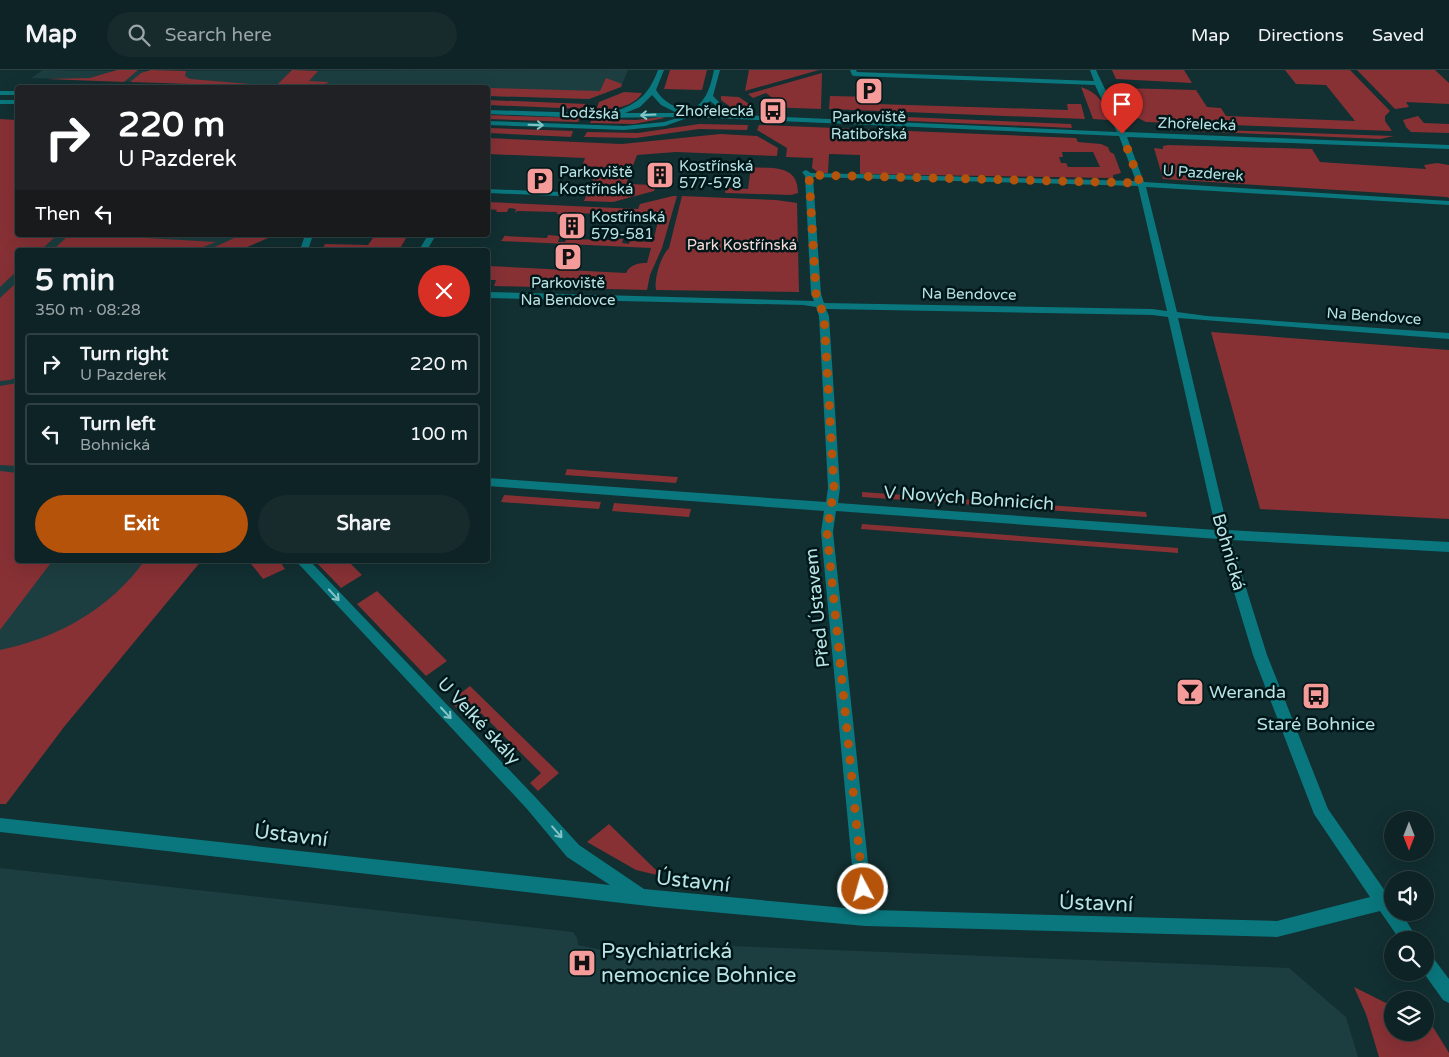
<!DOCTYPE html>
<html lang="en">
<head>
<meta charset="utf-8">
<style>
	:root { --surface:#0e2325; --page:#172b2d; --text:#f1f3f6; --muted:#9ba4a7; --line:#2e4042; --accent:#b45309 }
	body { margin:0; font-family:"Varela Round",sans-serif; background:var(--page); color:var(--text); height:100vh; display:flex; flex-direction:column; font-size:19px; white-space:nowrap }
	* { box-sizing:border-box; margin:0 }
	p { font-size:16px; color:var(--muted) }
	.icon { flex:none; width:28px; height:28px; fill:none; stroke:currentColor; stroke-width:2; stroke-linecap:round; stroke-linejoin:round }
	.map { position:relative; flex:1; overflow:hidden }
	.details { position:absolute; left:15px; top:178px; width:475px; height:315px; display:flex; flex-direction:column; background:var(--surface); border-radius:5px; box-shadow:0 5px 20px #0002,0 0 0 1px var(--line) }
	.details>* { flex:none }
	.hud { position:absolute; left:15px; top:15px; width:475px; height:152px; border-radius:5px; box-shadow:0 5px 20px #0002,0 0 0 1px var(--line); background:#202124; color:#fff; overflow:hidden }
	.needle { width:32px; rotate:180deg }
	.tools { position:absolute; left:1384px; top:741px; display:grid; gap:10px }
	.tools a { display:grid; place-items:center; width:50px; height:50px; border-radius:50%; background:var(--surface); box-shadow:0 5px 20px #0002,0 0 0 1px var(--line); font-size:25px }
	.pin { position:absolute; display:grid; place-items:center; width:42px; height:42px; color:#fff; margin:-51px -21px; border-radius:50% 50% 50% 0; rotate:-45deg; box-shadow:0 0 5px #0007 }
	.pin .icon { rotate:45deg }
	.me { position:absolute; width:55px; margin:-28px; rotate:354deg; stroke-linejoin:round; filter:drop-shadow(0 0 4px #0008) }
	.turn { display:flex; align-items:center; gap:18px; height:105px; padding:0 20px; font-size:22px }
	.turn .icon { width:65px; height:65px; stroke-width:2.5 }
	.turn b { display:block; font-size:35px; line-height:42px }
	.then { display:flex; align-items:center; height:48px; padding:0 20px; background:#0003; gap:10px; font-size:19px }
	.round { display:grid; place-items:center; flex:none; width:52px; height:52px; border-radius:26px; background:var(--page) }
	.overview { display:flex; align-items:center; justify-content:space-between; height:85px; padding:0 20px }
	h1 { font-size:30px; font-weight:700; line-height:38px }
	.action { display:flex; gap:10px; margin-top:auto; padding:10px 20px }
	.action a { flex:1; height:58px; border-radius:30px; background:var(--accent); color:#fff; font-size:20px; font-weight:700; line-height:58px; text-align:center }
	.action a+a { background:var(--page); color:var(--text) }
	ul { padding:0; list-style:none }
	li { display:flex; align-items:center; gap:15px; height:62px; margin:0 10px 8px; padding:0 10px; border:2px solid var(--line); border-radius:5px }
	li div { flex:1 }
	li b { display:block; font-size:19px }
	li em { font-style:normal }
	header { display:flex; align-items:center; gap:30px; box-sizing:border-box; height:70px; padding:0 25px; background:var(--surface); border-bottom:1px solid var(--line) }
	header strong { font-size:24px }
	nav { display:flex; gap:28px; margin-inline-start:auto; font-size:18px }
	.search { width:350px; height:45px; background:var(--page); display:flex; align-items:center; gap:12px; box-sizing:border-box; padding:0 18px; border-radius:28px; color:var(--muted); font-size:19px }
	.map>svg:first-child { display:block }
	.built { fill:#1c3e40 }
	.green { fill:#873135; fill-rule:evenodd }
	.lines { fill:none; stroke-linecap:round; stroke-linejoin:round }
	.minor { fill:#09777d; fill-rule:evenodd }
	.oneway { stroke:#84c3c6 }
	.route { stroke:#b45309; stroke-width:9; stroke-dasharray:0 16.2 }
	.labels { text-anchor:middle; stroke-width:5; stroke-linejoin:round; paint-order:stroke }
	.far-poi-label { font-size:15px; fill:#b9e3e5; stroke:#001719; text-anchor:start }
	.far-street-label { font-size:15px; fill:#b9e3e5; stroke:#001719 }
	.far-park-label { font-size:15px; fill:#f7dad9; stroke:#001719 }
	.street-label { font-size:18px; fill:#b9e3e5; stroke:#001719 }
	.poi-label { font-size:18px; fill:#b9e3e5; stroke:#001719; text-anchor:start }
	.near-street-label { font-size:21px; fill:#b9e3e5; stroke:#001719 }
	.near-poi-label { font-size:21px; fill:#b9e3e5; stroke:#001719; text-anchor:start }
</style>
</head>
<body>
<header>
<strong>Map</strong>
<div class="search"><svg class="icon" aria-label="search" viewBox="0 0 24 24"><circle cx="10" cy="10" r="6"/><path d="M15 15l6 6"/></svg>Search here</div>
<nav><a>Map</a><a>Directions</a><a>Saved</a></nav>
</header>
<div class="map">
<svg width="1449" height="987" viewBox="0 0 1449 987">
	<rect width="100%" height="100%" fill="#122f31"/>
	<path class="built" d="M 43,0 L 88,1 L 628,0 L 621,17 L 589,29 L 488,26 L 488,18 L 279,17 L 31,8 Z
		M 0,55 L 17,56 L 18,165 L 276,165 L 240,180 L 18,180 L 18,490 L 202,490 L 0,652 Z
		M 0,798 L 573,862 L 577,868 L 578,875 L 641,888 L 643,879 L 649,874 L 654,873 L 1289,898 L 1346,947 L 1358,987 L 0,987 Z"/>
	<path class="green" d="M 117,0 L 138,0 L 124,12 L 46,9 L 90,8 Z
		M 151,0 L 186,1 L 185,6 L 190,9 L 250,14 L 254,16 L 130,12 L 141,3 Z
		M 292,0 L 318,1 L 309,11 L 329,12 L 319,17 L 275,17 Z
		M 670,0 L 707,0 L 702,20 L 664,19 Z
		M 749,0 L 819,0 L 745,21 Z
		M 1112,0 L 1184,0 L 1192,13 L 1116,9 Z
		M 1285,0 L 1350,0 L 1390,41 L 1385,46 L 1385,51 L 1392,61 L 1146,52 L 1134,46 L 1120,18 L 1196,20 L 1207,37 L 1221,38 L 1226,46 L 1355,51 L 1326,15 L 1296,14 Z
		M 1357,0 L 1435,0 L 1449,13 L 1449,34 L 1406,32 L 1409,37 L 1395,39 Z
		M 822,3 L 821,39 L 766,37 L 762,33 L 775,30 L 766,23 L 753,28 L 748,24 Z
		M 606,8 L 622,14 L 621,17 L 589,29 L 488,26 L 488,18 L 600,21 Z
		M 1081,17 C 1097,22 1106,33 1108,50 L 1093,49 Z
		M 624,22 L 642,23 C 633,38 612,39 596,40 L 599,32 Z
		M 721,26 L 739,27 L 752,36 L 750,41 L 732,38 L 721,30 Z
		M 830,26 L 876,27 L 877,34 L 1068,40 L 1067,34 L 1081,34 L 1085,49 L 829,39 Z
		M 488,30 L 587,34 L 585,39 L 488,35 Z
		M 836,44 L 1071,54 L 1072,58 L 910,51 Z
		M 488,45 L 580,48 L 578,52 L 488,49 Z
		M 1418,46 L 1424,53 L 1449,54 L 1449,63 L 1411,62 L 1406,57 L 1403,50 Z
		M 661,47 L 665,48 L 634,54 L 590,53 L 592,49 L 636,50 Z
		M 0,49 L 17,50 L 18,165 L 57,165 L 41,180 L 18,180 L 17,201 L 0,217 Z
		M 699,54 L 748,55 L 747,60 L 699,59 L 636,68 L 584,67 L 587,62 L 638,63 Z
		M 759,55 L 1076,68 L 1078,72 L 1101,74 L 1108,77 L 1110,82 L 1114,84 L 1121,103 L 1113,105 L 1113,108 L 860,104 L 860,85 L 829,84 L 828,103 L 819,103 L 812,98 L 813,88 L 786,87 L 787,78 L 757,60 ZM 1062,82 L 1093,82 L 1100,97 L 1068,97 L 1066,93 L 1061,93 L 1059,87 L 1063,87 Z
		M 488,58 L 573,61 L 571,67 L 488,63 Z
		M 1190,59 L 1394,66 L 1380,69 L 1192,61 Z
		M 720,64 L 757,66 L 778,78 L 777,86 L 676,82 L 637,85 L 626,114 L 656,115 L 654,121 L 613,132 L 584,131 L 598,97 L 582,96 L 585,88 L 488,84 L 488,68 L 622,74 Z
		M 1168,75 L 1312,79 L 1320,92 L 1426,99 L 1424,95 L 1437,93 L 1449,95 L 1449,128 L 1447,127 L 1163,109 L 1154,78 L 1163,79 L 1163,76 Z
		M 751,97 C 772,99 798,94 798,123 L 791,125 L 725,123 L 725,118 L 748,119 Z
		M 673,126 L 677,126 L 662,178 L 650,205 L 647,220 L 494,216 L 496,210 L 488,210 L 488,196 L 626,203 C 630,194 639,193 647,193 L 651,178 L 501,171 L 506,164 L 505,166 L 547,168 L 548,165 L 560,166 L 558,172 L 565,172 L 568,166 L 568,169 L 610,170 L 611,168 L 623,169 L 622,173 L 629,174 L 630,169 L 631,171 L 653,172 L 659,147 L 638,146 L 636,148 L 637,145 L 630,144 L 629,147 L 618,147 L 618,145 L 577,143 L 575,145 L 576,142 L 569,142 L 568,145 L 557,144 L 557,142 L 517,141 L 515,143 L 516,139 L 509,138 L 507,142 L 496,142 L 497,140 L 488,139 L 488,132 L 638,139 L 640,134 Z
		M 682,126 L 776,130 L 797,133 L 799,222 L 656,220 C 654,210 660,187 669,178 Z
		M 69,165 L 79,165 L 78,167 L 95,165 L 216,172 L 196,180 L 53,180 Z
		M 241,165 L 284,165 L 275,165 L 240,180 L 208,180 Z
		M 375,165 L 408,165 L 399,180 L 322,180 L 325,174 L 368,175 Z
		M 17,212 L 17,307 L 10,310 L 0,311 L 0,228 Z
		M 1211,262 L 1449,280 L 1449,449 L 1260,439 Z
		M 17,313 L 17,396 L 0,395 L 0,316 Z
		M 567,399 L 678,407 L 676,413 L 565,405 Z
		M 0,401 L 17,403 L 18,490 L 53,490 L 0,560 Z
		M 862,422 L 1146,442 L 1147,447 L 862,427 Z
		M 504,425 L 601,432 L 599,439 L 501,432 Z
		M 614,433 L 691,439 L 689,447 L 612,441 Z
		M 862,454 L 1178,478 L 1178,483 L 861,459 Z
		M 145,490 L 202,490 L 64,657 L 6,734 L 0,734 L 0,580 C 58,568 111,538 145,490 Z
		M 248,490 L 279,490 L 285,499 L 263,509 Z
		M 314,490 L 347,490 L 362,505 L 341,518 Z
		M 377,521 L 447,591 L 426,606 L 357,534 Z
		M 470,616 L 559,703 L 538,721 L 530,713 L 541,703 L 481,643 L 470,652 L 450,631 Z
		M 609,754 L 659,803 L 657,805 L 636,800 L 587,772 Z
		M 1354,917 L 1392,936 L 1392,962 L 1425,962 L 1425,953 L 1433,957 L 1449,983 L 1449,987 L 1379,987 L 1366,944 Z"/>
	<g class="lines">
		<path class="minor" d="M 658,0 L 664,0 L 656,20 C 664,33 675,37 689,42 C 706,32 710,19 714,0 L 720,0 L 713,26 L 724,37 L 740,42 L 740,45 L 1117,62 L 1095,15 L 854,6 L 852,5 L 850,0 L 856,0 L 857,2 L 1094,11 L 1090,0 L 1096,0 L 1125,62 L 1449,75 L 1449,79 L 1127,67 L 1144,112 L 1449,131 L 1449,135 L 1146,117 L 1177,242 L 1207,246 L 1449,263 L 1449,269 L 1178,248 L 1228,460 L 1449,472 L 1449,482 L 1231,470 L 1267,585 L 1328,739 L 1392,831 L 1392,842 L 1401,842 L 1418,870 L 1400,870 L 1380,841 L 1277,867 L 865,856 L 657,837 L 0,762 L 0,748 L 610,815 L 567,787 L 527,739 L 295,490 L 309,490 L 537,729 L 579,775 L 644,819 L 856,839 L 821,462 L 824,441 L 488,416 L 488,408 L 826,432 L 828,418 L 819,246 L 816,237 L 803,235 L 488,228 L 488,222 L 814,231 L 811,224 L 805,106 L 802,102 L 806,100 L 811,103 L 1136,111 L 1119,66 L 690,47 L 665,56 L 624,60 L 488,55 L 488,51 L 624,56 L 664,52 L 681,47 L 587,48 L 488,44 L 488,40 L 619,44 L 619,40 C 641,32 650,21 658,0 ZM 652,25 L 661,35 L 677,43 L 625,43 L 640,37 ZM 710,31 L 720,39 L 733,45 L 697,43 ZM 813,107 L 1138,116 L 1167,241 L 1152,239 L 824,233 L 821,224 ZM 826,239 L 1152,245 L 1168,247 L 1216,460 L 838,433 L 840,418 L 829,246 ZM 836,441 L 1218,469 L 1253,585 L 1314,744 L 1370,827 L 1277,851 L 873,840 L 833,462 Z
			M 0,21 L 18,21 L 18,25 L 0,25 Z
			M 0,30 L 18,30 L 18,34 L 0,34 Z
			M 488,119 L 560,122 L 564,124 L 560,126 L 488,123 Z
			M 305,165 L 313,165 L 308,180 L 300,180 Z
			M 428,165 L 436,165 L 427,180 L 419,180 Z
			M 1425,882 L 1431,885 L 1449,909 L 1449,933 L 1443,930 L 1423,902 L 1425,902 Z"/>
	</g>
	<defs><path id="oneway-shaft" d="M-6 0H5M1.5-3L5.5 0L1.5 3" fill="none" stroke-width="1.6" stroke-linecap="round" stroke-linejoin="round" transform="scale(1.25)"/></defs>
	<g class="oneway">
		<use href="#oneway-shaft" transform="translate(648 45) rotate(177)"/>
		<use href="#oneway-shaft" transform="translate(536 55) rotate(2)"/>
		<use href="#oneway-shaft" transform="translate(334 525) rotate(47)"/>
		<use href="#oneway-shaft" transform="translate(446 643) rotate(47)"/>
		<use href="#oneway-shaft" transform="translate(557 762) rotate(49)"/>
	</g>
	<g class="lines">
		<path class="route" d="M 863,819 L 827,462 L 834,418 L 824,246 L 816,224 L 809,105 L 1140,113 L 1122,64"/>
	</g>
	<defs>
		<symbol id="parking-square" viewBox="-11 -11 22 22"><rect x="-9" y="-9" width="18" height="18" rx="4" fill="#f59b9a" stroke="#001719"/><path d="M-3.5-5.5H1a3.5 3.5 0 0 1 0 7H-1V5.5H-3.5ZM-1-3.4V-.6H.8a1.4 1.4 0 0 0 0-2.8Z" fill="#111"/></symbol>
		<symbol id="bus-square" viewBox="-11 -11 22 22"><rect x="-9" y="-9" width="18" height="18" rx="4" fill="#f59b9a" stroke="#001719"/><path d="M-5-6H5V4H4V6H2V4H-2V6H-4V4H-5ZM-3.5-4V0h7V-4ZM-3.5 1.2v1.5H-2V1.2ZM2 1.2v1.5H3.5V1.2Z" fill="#111"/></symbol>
		<symbol id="building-square" viewBox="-11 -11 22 22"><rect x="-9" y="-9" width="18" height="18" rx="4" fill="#f59b9a" stroke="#001719"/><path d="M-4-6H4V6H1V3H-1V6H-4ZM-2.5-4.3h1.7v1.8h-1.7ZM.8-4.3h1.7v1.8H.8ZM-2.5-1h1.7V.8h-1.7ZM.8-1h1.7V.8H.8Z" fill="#111"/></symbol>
		<symbol id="bar-square" viewBox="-11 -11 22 22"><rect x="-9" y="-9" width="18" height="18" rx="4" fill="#f59b9a" stroke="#001719"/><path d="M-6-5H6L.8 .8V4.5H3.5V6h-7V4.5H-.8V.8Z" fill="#111"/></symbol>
		<symbol id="hospital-square" viewBox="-11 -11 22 22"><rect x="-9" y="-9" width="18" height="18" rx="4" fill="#f59b9a" stroke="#001719"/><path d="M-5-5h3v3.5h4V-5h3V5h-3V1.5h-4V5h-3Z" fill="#111"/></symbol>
	</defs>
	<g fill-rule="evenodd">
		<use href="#parking-square" x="853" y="5" width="32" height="32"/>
		<use href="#bus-square" x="757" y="25" width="32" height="32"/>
		<use href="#building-square" x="644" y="89" width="32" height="32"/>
		<use href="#parking-square" x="524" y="95" width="32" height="32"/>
		<use href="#building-square" x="556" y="140" width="32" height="32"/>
		<use href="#parking-square" x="552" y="171" width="32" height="32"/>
		<use href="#bar-square" x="1174" y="606" width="32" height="32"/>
		<use href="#bus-square" x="1300" y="610" width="32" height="32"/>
		<use href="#hospital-square" x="566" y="877" width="32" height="32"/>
	</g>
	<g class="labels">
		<g class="far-poi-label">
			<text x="754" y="46" text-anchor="end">Zhořelecká</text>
			<text x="869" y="52" text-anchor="middle">Parkoviště<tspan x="869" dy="17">Ratibořská</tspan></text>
			<text x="679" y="101">Kostřínská<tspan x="679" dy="17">577-578</tspan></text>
			<text x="559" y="107">Parkoviště<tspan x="559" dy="17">Kostřínská</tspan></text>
			<text x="591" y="152">Kostřínská<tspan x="591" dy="17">579-581</tspan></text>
			<text x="568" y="218" text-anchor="middle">Parkoviště<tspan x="568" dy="17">Na Bendovce</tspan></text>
		</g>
		<g class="far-street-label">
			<text transform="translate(590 43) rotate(2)" y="5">Lodžská</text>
			<text transform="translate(1197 54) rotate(2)" y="5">Zhořelecká</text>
			<text transform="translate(1203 103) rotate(4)" y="5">U Pazderek</text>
			<text transform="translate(969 224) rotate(1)" y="5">Na Bendovce</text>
			<text transform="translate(1374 246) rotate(4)" y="5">Na Bendovce</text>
		</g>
		<g class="far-park-label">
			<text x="742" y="180">Park Kostřínská</text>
		</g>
		<g class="street-label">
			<text transform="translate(969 428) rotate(4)" y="6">V Nových Bohnicích</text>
			<text transform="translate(1229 482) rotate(74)" y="6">Bohnická</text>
			<text transform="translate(817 538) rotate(-96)" y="6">Před Ústavem</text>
			<text transform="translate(479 651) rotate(47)" y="6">U Velké skály</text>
		</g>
		<g class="poi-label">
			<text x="1209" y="628">Weranda</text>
			<text x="1316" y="660" text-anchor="middle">Staré Bohnice</text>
		</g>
		<g class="near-street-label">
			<text transform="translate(291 765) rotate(7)" y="7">Ústavní</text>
			<text transform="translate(693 811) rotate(6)" y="7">Ústavní</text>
			<text transform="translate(1096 833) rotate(2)" y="7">Ústavní</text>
		</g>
		<g class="near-poi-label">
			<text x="601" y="888">Psychiatrická<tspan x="601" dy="24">nemocnice Bohnice</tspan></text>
		</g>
	</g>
</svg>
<div class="tools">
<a><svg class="needle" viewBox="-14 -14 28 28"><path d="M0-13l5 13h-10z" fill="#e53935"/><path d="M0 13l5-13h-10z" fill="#9ba4a7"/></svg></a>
<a><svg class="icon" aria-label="sound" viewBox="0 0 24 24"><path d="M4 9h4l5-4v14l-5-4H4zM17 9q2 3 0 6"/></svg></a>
<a><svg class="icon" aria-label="search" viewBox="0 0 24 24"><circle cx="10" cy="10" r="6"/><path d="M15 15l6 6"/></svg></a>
<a><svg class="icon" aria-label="layers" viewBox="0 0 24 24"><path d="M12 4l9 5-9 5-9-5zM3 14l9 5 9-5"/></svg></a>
</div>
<div class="pin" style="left:1122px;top:64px;background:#d93025"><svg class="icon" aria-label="arrive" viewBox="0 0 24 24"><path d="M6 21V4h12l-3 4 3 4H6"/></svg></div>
<svg class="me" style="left:863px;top:819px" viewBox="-20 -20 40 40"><circle r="17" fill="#b45309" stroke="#fff" stroke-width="3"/><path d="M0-11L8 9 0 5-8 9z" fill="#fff"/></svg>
<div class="hud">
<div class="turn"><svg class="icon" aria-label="right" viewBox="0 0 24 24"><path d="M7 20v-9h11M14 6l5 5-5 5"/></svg><div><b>220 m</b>U Pazderek</div></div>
<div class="then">Then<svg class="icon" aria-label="left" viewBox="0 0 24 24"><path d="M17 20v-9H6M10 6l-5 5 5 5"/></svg></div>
</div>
<section class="details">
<div class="overview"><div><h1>5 min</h1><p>350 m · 08:28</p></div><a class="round" style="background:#d93025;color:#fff"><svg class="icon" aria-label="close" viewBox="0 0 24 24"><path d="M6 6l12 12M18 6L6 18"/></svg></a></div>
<ul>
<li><svg class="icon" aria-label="right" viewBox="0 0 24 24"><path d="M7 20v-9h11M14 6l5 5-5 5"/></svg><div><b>Turn right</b><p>U Pazderek</p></div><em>220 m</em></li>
<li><svg class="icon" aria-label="left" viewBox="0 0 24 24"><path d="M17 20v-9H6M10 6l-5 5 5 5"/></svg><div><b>Turn left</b><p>Bohnická</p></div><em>100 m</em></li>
</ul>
<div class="action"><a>Exit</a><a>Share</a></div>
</section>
</div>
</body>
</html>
